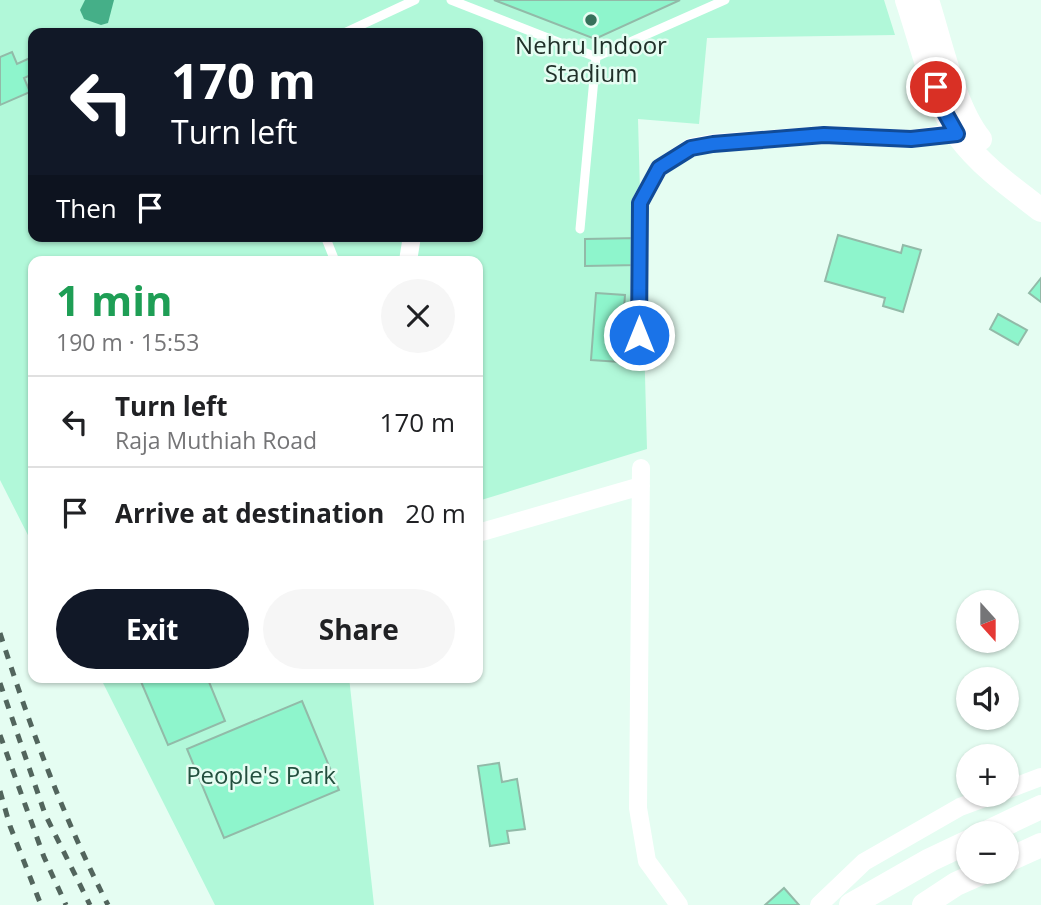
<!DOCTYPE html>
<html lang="en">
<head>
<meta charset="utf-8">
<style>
	:root { --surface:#fff; --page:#f6f6f6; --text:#202124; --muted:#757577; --line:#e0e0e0; --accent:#111827 }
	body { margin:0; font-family:"Open Sans",sans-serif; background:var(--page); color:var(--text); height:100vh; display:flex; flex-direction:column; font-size:26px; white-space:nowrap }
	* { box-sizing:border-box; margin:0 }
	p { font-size:23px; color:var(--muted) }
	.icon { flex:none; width:38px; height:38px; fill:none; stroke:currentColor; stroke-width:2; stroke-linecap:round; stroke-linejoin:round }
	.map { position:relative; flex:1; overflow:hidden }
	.drawer { position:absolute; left:28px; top:256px; width:455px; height:427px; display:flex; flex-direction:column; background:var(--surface); border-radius:14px; box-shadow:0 2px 5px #0004 }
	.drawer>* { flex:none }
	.top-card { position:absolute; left:28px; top:28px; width:455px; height:214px; border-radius:14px; box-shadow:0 2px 5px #0004; background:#111827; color:#fff; overflow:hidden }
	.needle { width:46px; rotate:159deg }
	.tools { position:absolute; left:956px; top:590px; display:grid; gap:14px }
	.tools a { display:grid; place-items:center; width:63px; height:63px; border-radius:50%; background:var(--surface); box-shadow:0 2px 5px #0004; font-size:35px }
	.pin { position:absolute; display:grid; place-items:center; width:60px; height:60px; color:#fff; margin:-30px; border:4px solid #fff; border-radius:50%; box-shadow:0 2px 7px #0007 }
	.me { position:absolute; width:77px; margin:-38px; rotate:0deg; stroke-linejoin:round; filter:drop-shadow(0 0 5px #0008) }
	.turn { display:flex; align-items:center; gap:24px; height:147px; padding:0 28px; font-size:32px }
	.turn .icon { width:91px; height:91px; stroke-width:2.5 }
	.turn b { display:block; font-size:49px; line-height:60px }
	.then { display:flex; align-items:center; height:66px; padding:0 28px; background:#0003; gap:14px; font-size:26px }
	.round { display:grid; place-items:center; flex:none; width:74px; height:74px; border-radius:37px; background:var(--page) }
	.overview { display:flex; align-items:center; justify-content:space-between; height:119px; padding:0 28px }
	h1 { font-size:42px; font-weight:700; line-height:52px; color:#1e9e55 }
	.button { display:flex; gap:14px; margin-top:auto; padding:14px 28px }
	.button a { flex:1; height:80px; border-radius:42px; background:var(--accent); color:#fff; font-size:28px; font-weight:700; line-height:80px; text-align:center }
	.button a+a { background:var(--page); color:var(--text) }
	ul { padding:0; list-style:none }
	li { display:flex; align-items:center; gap:21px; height:91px; padding:0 28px; border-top:2px solid var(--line) }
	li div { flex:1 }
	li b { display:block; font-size:26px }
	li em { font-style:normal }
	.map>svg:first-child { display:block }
	.green { fill:#b1f8d9; fill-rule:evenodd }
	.water { fill:#45af88 }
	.building { fill:#8ef5cc; stroke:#92baa8; stroke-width:2 }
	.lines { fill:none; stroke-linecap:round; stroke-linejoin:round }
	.lane { stroke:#fff; stroke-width:9 }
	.street { stroke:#fff; stroke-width:18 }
	.secondary { stroke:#fff; stroke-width:24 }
	.rail { stroke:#52655d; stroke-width:5; stroke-dasharray:9 9; stroke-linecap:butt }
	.route-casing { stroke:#114b97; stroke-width:18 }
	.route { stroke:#1a73e8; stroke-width:12 }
	.poi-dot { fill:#36705a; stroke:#e5fdf2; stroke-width:2.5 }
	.labels { text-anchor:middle; stroke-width:5; stroke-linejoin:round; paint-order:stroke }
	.poi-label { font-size:24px; fill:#203029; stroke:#e5fdf2 }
	.park-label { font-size:24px; fill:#234f3e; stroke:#e5fdf2 }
</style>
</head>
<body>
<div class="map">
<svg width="1041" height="905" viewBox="0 0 1041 905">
	<rect width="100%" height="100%" fill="#e5fdf2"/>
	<path class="green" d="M 0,0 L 884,0 L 895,35 L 707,38 L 699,124 L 638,119 L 647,449 L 478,501 L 478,261 L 33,261 L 33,545 L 0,480 ZM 33,33 L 478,33 L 478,236 L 33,236 Z
		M 100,677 L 349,677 L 374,905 L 215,905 Z"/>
	<path class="water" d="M 85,0 L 114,0 L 108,23 L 101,25 L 84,19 L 80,10 Z"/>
	<path class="building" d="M 494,0 L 680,0 L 595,39 Z
		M 12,52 L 17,64 L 30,58 L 33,74 L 24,78 L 30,92 L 0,105 L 0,57 Z
		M 838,235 L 901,253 L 903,245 L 921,250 L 903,312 L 883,306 L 885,298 L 825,281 Z
		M 638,238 L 638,265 L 585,266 L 585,239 Z
		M 1041,278 L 1041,302 L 1029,293 Z
		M 596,293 L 625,295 L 620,362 L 591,360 Z
		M 998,314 L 1027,330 L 1018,345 L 990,329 Z
		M 139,677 L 207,677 L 225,721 L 168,745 Z
		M 302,701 L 339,790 L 224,838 L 187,749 Z
		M 499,763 L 502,782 L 517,779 L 525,829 L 507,831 L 509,843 L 490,846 L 478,766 Z
		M 784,888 L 799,905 L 765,905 Z"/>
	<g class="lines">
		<path class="lane" d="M 451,0 L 596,57 L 725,0
			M 344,33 L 415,0
			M 580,229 L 596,57
			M 325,236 L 335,261"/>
		<path class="street" d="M 408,261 L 412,236
			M 639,335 L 640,203 L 659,168 L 691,147 L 713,143 L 824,135 L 911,139 L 965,131
			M 641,468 L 638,808 L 647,861 L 679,905
			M 478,533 L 641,486
			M 1006,790 L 1041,777
			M 819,905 L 864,862 L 960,807 L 995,794"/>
		<path class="secondary" d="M 907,0 C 921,41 934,100 958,135 C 981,166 1011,187 1041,210
			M 927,0 C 940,40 954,107 980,139
			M 986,833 L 1041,807
			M 1006,861 L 1041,845
			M 851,905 L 930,860 L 968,842
			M 924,905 L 956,884 L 983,872"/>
		<path class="rail" d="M 0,633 C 30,727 63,817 108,905
			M 0,683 L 45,814 L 90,905
			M 0,735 L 44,857 L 66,905
			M 0,791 L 10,826 L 41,905"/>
	</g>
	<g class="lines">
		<defs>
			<path id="route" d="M 639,335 L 640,203 L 659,168 L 691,148 L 713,144 L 824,135 L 911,139 L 957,134 L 943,109 L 936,87"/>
		</defs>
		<use href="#route" class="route-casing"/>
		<use href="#route" class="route"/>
	</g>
	<circle class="poi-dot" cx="591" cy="20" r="7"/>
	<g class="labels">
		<g class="poi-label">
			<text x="591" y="54">Nehru Indoor<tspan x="591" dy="28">Stadium</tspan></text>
		</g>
		<g class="park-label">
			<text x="261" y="784">People's Park</text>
		</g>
	</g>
</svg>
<div class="tools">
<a><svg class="needle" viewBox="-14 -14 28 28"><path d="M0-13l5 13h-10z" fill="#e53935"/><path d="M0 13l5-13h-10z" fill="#757577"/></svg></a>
<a><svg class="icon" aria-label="sound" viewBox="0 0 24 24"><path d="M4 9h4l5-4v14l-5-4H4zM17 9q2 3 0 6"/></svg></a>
<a>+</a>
<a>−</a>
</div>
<div class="pin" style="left:936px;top:87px;background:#d93025"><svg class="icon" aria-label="arrive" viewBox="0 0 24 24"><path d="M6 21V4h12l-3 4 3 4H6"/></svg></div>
<svg class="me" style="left:639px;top:335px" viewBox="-20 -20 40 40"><circle r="17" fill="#1a73e8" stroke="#fff" stroke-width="3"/><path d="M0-11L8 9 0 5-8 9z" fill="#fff"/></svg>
<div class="top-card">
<div class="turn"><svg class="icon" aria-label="left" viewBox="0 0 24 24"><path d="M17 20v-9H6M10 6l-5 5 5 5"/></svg><div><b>170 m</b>Turn left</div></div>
<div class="then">Then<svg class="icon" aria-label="arrive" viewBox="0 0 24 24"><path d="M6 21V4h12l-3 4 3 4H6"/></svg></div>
</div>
<section class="drawer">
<div class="overview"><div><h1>1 min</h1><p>190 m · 15:53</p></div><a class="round"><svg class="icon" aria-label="close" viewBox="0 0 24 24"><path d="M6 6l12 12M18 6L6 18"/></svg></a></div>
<ul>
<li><svg class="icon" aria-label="left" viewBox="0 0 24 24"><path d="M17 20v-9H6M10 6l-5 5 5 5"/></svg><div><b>Turn left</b><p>Raja Muthiah Road</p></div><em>170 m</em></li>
<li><svg class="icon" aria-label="arrive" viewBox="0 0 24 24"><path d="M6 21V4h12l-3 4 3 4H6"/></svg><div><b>Arrive at destination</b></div><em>20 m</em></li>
</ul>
<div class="button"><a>Exit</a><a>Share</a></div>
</section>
</div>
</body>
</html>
